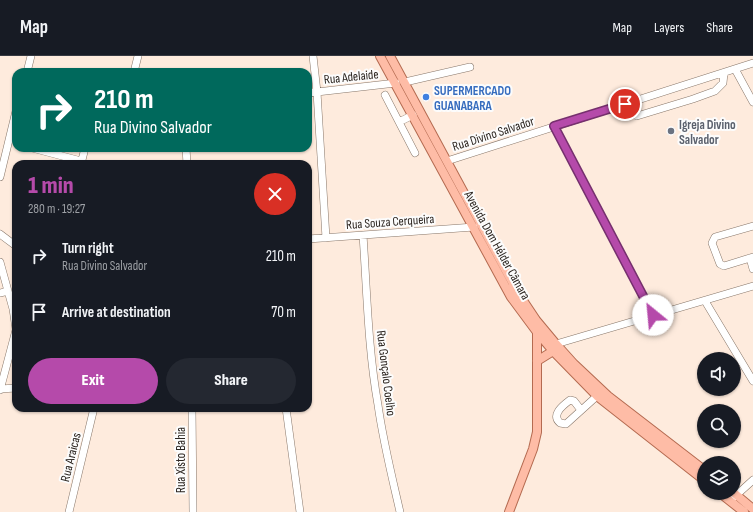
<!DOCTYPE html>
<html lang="en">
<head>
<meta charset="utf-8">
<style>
	:root { --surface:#171b24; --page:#242831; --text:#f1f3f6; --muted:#9ea1a6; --line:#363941; --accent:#b54aaa }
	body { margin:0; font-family:"Sofia Sans Condensed",sans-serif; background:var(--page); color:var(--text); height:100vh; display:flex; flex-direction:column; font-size:15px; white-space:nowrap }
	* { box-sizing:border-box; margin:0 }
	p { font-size:13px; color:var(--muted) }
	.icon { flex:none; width:22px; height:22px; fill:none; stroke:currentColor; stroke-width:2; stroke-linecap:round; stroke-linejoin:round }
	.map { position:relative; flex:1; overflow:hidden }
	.details { position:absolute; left:12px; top:104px; width:300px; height:252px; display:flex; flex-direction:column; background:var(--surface); border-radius:12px; box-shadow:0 1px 3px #0004 }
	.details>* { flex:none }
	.banner { position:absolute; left:12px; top:12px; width:300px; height:84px; border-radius:12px; box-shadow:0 1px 3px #0004; background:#00695c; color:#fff; overflow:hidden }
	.buttons { position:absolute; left:697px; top:296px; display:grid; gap:8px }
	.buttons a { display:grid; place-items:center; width:44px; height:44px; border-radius:50%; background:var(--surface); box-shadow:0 1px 3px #0004; font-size:20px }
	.pin { position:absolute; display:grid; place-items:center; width:34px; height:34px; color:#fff; margin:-17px; border:2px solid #fff; border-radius:50%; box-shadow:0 1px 4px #0007 }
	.me { position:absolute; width:44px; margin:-22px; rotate:332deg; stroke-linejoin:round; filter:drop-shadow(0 0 3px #0008) }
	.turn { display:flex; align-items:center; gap:14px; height:84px; padding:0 16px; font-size:18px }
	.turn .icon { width:52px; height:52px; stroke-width:2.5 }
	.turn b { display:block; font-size:28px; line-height:34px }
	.round { display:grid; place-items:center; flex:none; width:42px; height:42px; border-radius:21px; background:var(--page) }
	.headline { display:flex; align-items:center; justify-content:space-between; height:68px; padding:0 16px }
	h1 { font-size:24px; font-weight:800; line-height:30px; color:var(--accent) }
	.cta { display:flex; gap:8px; margin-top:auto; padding:8px 16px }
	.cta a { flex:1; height:46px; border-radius:24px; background:var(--accent); color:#fff; font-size:16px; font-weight:800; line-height:46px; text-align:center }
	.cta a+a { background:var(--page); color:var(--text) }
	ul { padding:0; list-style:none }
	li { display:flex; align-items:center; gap:12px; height:56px; padding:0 16px }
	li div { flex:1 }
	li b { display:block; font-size:15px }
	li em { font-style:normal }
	header { display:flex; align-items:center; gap:24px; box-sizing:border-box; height:56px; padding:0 20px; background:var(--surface); border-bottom:1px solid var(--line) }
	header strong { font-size:19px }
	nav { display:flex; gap:22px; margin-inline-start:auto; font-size:14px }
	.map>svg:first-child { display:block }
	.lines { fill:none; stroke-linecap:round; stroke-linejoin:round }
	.minor-casing { stroke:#88776a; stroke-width:8 }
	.major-casing { stroke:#b46a50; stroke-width:10 }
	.minor { stroke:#fff; stroke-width:7 }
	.major { stroke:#febca6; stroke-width:8 }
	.route-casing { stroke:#76306e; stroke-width:10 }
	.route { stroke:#b54aaa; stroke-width:7 }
	.shop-dot { fill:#3f7fe0; stroke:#fcfcfc; stroke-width:1.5 }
	.worship-dot { fill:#6b7280; stroke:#fcfcfc; stroke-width:1.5 }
	.labels { text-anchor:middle; stroke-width:4; stroke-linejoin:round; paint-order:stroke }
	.street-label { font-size:13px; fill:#2b241f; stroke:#fcfcfc }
	.shop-label { font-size:13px; font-weight:bold; fill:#366cbe; stroke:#fcfcfc; text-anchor:start }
	.worship-label { font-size:13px; font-weight:bold; fill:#5b616d; stroke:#fcfcfc; text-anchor:start }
</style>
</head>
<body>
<header>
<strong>Map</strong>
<nav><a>Map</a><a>Layers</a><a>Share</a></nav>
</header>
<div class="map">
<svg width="753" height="456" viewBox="0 0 753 456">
	<rect width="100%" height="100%" fill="#feebdd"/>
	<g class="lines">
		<defs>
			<path id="minor" d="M 313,0 L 317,36 L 326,182
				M 735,13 L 753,46
				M 27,16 L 31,0
				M 134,16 L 138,0
				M 405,26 L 470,11
				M 308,37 L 396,27
				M 385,39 L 415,97
				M 625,48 L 631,57 L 637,60 L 693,43 L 715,35 L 723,27 L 724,17
				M 399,66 L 413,59
				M 554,70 L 653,259
				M 32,92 L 81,105
				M 186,92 L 187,108
				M 447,105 L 753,7
				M 81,108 L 85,92
				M 0,121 L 16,55
				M 753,170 L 715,181 L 712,187 L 720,208 L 724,210 L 753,201
				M 0,178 L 16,190
				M 363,179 C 367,236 368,293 378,349 C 383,385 392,421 400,456
				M 308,183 L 474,171
				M 750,202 L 753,213
				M 0,206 L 13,253 L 16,273
				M 0,237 L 8,235
				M 705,245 L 753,325
				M 556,288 L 753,230
				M 0,333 L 16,332
				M 0,334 L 16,274
				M 192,352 L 193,456
				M 286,352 L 300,456
				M 581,354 L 574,345 L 570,344 C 562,350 551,359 560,367 L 566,368 L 597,340
				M 732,443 L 753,424
				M 69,456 L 94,352"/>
			<path id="major" d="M 380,0 L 511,241 L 537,276 L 553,295 L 597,340 L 704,424
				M 390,0 L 518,237 L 536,264 L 556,288 L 574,308 L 608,340 L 704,414
				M 537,305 L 553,295
				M 720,437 L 744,456
				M 734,437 L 753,453
				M 509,456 L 533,393 L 537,376 L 537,276"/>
		</defs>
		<use href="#minor" class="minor-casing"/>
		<use href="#major" class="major-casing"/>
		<use href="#minor" class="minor"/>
		<use href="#major" class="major"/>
	</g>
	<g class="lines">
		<defs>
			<path id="route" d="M 625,48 L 554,70 L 653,259"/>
		</defs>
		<use href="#route" class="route-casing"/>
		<use href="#route" class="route"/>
	</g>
	<circle class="shop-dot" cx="426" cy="41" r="4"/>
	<circle class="worship-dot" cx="671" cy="75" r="4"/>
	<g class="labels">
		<g class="street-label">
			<text transform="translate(351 20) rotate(-6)" y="5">Rua Adelaide</text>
			<text transform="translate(493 77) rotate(-18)" y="5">Rua Divino Salvador</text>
			<text transform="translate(390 165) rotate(-4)" y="5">Rua Souza Cerqueira</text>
			<text transform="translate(498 189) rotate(61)" y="5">Avenida Dom Hélder Câmara</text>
			<text transform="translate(387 317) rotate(83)" y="5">Rua Gonçalo Coelho</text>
			<text transform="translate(70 401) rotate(-76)" y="5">Rua Araicas</text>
			<text transform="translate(180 404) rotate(-90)" y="5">Rua Xisto Bahia</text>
		</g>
		<g class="shop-label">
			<text x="434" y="39">SUPERMERCADO<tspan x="434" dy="15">GUANABARA</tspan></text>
		</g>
		<g class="worship-label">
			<text x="679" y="73">Igreja Divino<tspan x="679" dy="15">Salvador</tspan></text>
		</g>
	</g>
</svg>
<div class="buttons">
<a><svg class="icon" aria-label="sound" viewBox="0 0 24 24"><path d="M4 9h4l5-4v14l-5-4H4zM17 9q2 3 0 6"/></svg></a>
<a><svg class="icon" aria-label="search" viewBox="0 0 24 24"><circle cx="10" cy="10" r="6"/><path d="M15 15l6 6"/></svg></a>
<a><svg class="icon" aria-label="layers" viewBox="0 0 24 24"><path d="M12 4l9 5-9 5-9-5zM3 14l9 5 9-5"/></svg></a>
</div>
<div class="pin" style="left:625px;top:48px;background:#d93025"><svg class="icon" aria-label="arrive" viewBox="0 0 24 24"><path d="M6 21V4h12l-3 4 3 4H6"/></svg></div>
<svg class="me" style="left:653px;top:259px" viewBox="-20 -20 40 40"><circle r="19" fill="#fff"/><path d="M0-13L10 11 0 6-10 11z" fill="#b54aaa"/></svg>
<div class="banner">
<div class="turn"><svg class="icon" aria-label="right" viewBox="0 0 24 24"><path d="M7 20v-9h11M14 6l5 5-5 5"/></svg><div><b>210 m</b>Rua Divino Salvador</div></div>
</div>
<section class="details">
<div class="headline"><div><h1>1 min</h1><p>280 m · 19:27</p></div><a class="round" style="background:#d93025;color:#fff"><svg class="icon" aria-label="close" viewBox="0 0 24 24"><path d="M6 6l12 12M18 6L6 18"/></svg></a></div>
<ul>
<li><svg class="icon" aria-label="right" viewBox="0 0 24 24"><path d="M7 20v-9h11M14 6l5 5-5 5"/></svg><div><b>Turn right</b><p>Rua Divino Salvador</p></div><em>210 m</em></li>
<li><svg class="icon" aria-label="arrive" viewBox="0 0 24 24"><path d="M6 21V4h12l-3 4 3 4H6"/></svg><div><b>Arrive at destination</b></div><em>70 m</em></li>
</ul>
<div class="cta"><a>Exit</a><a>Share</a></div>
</section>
</div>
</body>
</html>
